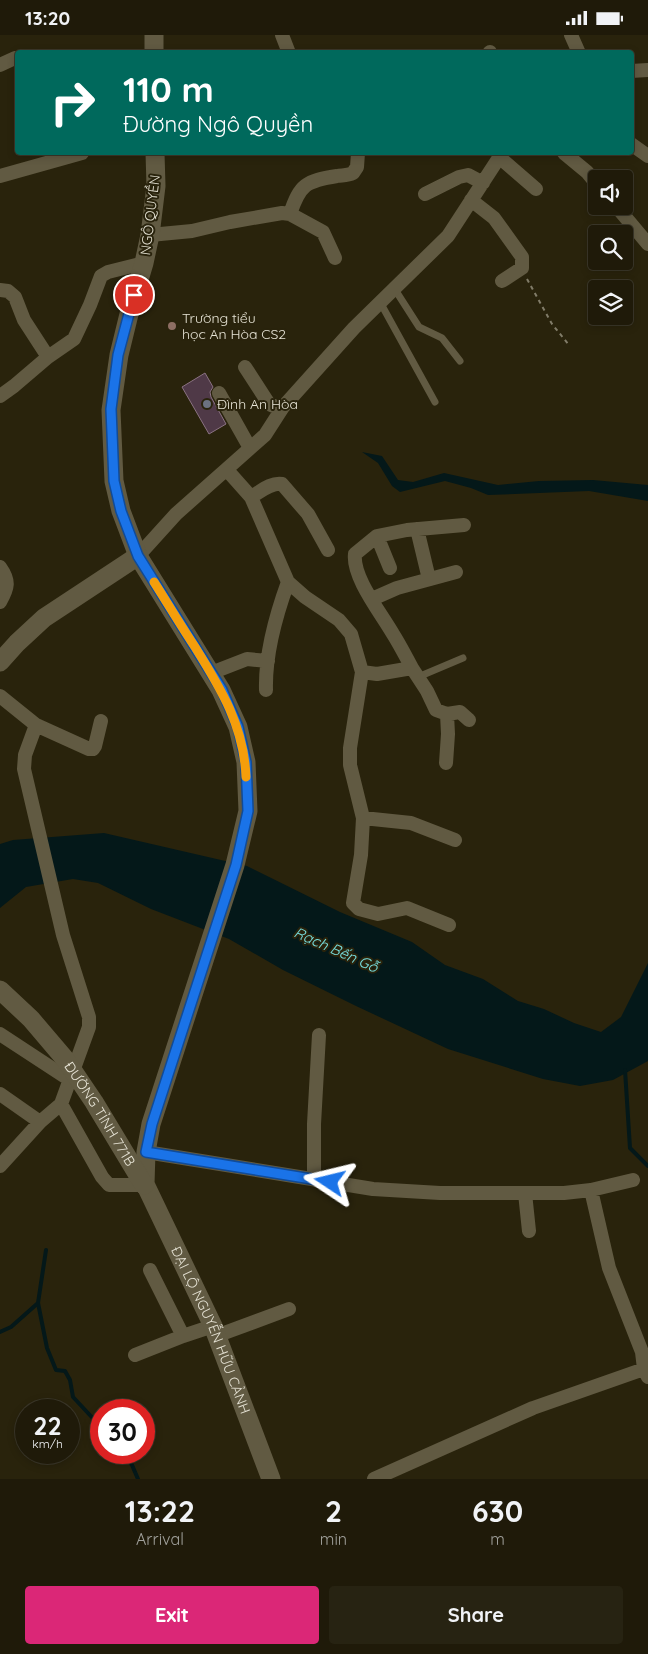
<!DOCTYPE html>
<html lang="en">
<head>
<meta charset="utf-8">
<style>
	:root { --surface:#1f1a09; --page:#272312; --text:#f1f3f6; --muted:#a1a19c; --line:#3c382a; --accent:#db2777 }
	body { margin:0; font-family:Quicksand,sans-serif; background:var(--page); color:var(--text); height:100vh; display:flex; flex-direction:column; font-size:19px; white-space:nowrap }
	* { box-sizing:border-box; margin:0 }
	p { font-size:16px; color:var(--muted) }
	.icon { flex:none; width:28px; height:28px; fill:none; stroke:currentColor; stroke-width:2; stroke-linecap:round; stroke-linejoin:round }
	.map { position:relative; height:1444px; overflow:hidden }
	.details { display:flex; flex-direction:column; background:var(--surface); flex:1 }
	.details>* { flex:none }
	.hud { position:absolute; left:15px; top:15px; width:619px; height:105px; border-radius:5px; box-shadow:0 2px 8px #0003,0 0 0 1px var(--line); background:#00695c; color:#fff; overflow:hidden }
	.tools { position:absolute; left:588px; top:135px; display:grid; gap:10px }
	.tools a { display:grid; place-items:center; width:45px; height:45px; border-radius:5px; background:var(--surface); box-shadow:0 2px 8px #0003,0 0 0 1px var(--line); font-size:25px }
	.speed { position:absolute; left:15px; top:1364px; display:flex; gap:10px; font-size:25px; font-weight:700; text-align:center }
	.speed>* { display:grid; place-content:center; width:65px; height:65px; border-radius:50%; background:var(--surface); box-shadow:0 2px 8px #0003,0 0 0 1px var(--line); line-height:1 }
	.speed small { font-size:12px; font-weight:400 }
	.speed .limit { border:8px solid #d22; background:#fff; color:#111 }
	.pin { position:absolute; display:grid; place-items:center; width:42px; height:42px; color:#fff; margin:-21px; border:2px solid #fff; border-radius:50%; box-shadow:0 1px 5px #0007 }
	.me { position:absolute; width:55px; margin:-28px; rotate:280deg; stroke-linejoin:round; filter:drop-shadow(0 0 4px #0008) }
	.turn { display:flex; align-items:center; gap:18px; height:105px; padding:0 25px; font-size:22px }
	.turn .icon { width:65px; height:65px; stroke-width:2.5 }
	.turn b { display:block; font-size:35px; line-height:42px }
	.eta { display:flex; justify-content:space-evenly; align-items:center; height:85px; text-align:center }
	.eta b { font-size:30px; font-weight:700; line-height:35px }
	.action { display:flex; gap:10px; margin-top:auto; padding:10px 25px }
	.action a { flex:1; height:58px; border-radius:5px; background:var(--accent); color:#fff; font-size:20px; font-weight:700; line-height:58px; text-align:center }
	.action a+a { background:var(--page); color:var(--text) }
	.status { display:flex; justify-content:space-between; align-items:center; height:35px; padding:0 25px; background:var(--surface); direction:ltr }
	.status svg { height:14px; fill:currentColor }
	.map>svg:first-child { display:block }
	.water { fill:#041819 }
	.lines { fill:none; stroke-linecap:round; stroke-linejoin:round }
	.stream { stroke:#041819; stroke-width:4 }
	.building { fill:#4f3947; stroke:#8a7282 }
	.path { stroke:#817c69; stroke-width:2; stroke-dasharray:4 4; stroke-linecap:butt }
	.lane { stroke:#615a42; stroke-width:7 }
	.street { stroke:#615a42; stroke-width:14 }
	.secondary { stroke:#615a42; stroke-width:19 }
	.route-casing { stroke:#114b97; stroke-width:12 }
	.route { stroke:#1a73e8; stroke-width:9 }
	.slow { stroke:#f59e0b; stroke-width:9 }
	.education-dot { fill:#8d6e63; stroke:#29230c; stroke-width:2 }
	.worship-dot { fill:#6b7280; stroke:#29230c; stroke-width:2 }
	.labels { text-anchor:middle; stroke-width:4; stroke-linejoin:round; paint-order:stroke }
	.street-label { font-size:14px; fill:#e6e3d5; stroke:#29230c }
	.poi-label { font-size:14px; fill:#e6e3d5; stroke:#29230c; text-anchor:start }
	.water-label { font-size:15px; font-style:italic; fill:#78e0e1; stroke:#29230c }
</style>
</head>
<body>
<div class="status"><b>13:20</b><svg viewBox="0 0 49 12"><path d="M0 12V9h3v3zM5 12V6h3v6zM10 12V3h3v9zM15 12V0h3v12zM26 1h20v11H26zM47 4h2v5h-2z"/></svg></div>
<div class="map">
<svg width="648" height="1444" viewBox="0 0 648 1444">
	<rect width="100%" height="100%" fill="#29230c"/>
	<path class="water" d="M 362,417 L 382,421 L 398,445 L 413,447 L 444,438 L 498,450 L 539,446 L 593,445 L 648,450 L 648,466 L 589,456 L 488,460 L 471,453 L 445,446 L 400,457 L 392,451 L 378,428 Z
		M 104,798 L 247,831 L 340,877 L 412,907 L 445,930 L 483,944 L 518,966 L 544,974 L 574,988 L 601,997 L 621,982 L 648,928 L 648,1026 L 613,1045 L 580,1051 L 543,1044 L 448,1014 L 356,971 L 283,935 L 229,904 L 151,874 L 98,848 L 73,844 L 26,852 L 0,873 L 0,809 L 13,805 Z"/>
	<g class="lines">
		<path class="stream" d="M 625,1035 L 630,1113 L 648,1131
			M 38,1268 L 47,1313 L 56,1335 L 65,1336 L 70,1345 L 73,1362 L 101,1392
			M 0,1297 L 11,1292 L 38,1268 L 46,1215
			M 122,1418 L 132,1430 L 138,1444"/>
	</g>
	<path class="building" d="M 205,338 L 213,352 L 210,357 L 211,362 L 226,389 L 209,399 L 182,352 Z"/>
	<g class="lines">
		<path class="path" d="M 527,244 L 552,289 L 569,310"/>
		<path class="lane" d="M 394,253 L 419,292 L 442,303 L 460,326
			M 380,267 L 435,367
			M 418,642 L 463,623"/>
		<path class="street" d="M 282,0 L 289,18
			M 571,0 L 579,18
			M 489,18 L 490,17
			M 0,30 L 15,23
			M 631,36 L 648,35
			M 631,109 L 648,121
			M 564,118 L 587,137 L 596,148
			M 499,122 L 536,154
			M 0,141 L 82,118
			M 425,159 L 459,142 L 468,140 L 483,148
			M 471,165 L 494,183 L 522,222 L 522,233 L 502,246
			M 616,171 L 648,209
			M 290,179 C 300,149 306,146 337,141 C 342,140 347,141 353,138 L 357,132 L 358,118
			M 150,200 L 192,196 L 230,187 L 282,178 L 290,179 L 323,197 L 335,223
			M 0,255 L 8,256 L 15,262 L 24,285 L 48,322
			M 245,332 L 269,369 L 276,372 L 283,372
			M 219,358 L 250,413
			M 0,361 L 14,351 L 48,322 L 74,304 L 90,270 L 101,241 L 108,237 L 144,228
			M 227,435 L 251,462 L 288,547 L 305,562 L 339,585 L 351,599 L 362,637 L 350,713 L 350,730 L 363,783 L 361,820 L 353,868 L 359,874 L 378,879 L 407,873 L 449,890
			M 251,462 C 260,457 271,447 282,449 L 308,479 L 328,515
			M 417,494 L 429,544
			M 377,501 L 390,533
			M 138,521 L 176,479 L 265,400 L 283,372 L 354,293 L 448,201 L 502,118
			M 0,532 C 10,546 8,553 0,567
			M 372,564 L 397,553 L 456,537
			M 412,633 L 427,656 L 436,675 L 447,679 L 460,677 L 469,685
			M 362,637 L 377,639 L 412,633 C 406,622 400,610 393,599 C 381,578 352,542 355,519 L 377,501 L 407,495 L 464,490
			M 211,638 L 247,624 L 268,626
			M 266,655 C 265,620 276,580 288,547
			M 0,661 L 36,690 L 25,720 L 24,734 L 63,900 L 89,982 L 89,992 L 61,1069 L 102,1142 L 109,1150 L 144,1150
			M 36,690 L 89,714 L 93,714 L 95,711 L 101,686
			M 446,728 L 448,699 L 447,679
			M 363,783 L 411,788 L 455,805
			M 0,999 L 70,1045
			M 0,1059 L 40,1087 L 61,1069
			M 146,1117 L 373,1154 L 440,1158 L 564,1158 L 591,1155 L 633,1145
			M 0,1131 L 40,1087
			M 314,1144 L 314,1089 L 319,1000
			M 591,1155 L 609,1233 L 642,1317 L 644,1334 L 648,1342
			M 525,1158 L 529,1196
			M 150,1235 L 183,1301
			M 216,1301 L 289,1274
			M 135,1320 L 183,1301 L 213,1291
			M 374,1444 L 533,1373 L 644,1334"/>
		<g class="secondary">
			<path d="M 154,0 L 154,18"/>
			<path id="s1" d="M 155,118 L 156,151 L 150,200 L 144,228 L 130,275 L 119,320 L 111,375 L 114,446 L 121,476 L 138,521 L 221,655 L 238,692 L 246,727 L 248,776 L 235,830 L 151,1089 L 146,1117 L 145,1149 L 213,1291 L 271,1444"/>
			<path d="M 0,627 L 17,608 L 44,583 L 138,521"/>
			<path id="s2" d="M 0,955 L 31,984 L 65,1024 L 94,1067 L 144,1150 L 145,1149"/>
		</g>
	</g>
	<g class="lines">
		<defs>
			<path id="route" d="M 134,260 L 118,320 L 111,374 L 114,446 L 121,476 L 138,521 L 222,655 L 238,692 L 246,727 L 248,776 L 236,830 L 152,1089 L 146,1117 L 330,1147"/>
		</defs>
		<use href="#route" class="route-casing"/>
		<use href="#route" class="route"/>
		<path class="slow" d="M 154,547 C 168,569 181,591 195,612 C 221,654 244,691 246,742"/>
	</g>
	<circle class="education-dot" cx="172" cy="291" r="5"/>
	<circle class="worship-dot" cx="207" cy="369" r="5"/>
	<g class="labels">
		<g class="street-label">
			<text transform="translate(150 180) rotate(-83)" y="5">NGÔ QUYỀN</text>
			<text dy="5" stroke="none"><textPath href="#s2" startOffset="160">ĐƯỜNG TỈNH 771B</textPath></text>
			<text dy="5" stroke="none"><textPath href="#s1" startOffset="1244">ĐẠI LỘ NGUYỄN HỮU CẢNH</textPath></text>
		</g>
		<g class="poi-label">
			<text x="182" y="288">Trường tiểu<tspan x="182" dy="16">học An Hòa CS2</tspan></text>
			<text x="217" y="374">Đình An Hòa</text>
		</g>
		<g class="water-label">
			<text transform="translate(336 915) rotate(24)" y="5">Rạch Bến Gỗ</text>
		</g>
	</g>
</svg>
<div class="tools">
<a><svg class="icon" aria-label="sound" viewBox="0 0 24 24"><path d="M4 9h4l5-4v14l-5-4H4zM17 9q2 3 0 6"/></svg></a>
<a><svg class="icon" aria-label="search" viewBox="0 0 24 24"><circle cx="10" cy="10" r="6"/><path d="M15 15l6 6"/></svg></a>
<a><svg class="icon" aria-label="layers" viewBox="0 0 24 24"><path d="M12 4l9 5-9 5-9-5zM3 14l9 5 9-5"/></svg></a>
</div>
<div class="speed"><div>22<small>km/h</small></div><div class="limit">30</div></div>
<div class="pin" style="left:134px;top:260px;background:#d93025"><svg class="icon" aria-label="arrive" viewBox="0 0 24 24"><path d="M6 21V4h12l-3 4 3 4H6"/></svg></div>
<svg class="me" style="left:330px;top:1147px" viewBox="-20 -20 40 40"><path d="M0-17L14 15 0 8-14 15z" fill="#1a73e8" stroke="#fff" stroke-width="4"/></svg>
<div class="hud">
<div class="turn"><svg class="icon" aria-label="right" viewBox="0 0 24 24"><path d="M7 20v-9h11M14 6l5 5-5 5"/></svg><div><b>110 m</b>Đường Ngô Quyền</div></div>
</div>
</div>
<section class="details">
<div class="eta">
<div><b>13:22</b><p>Arrival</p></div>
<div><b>2</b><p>min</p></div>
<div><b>630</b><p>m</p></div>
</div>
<div class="action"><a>Exit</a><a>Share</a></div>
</section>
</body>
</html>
